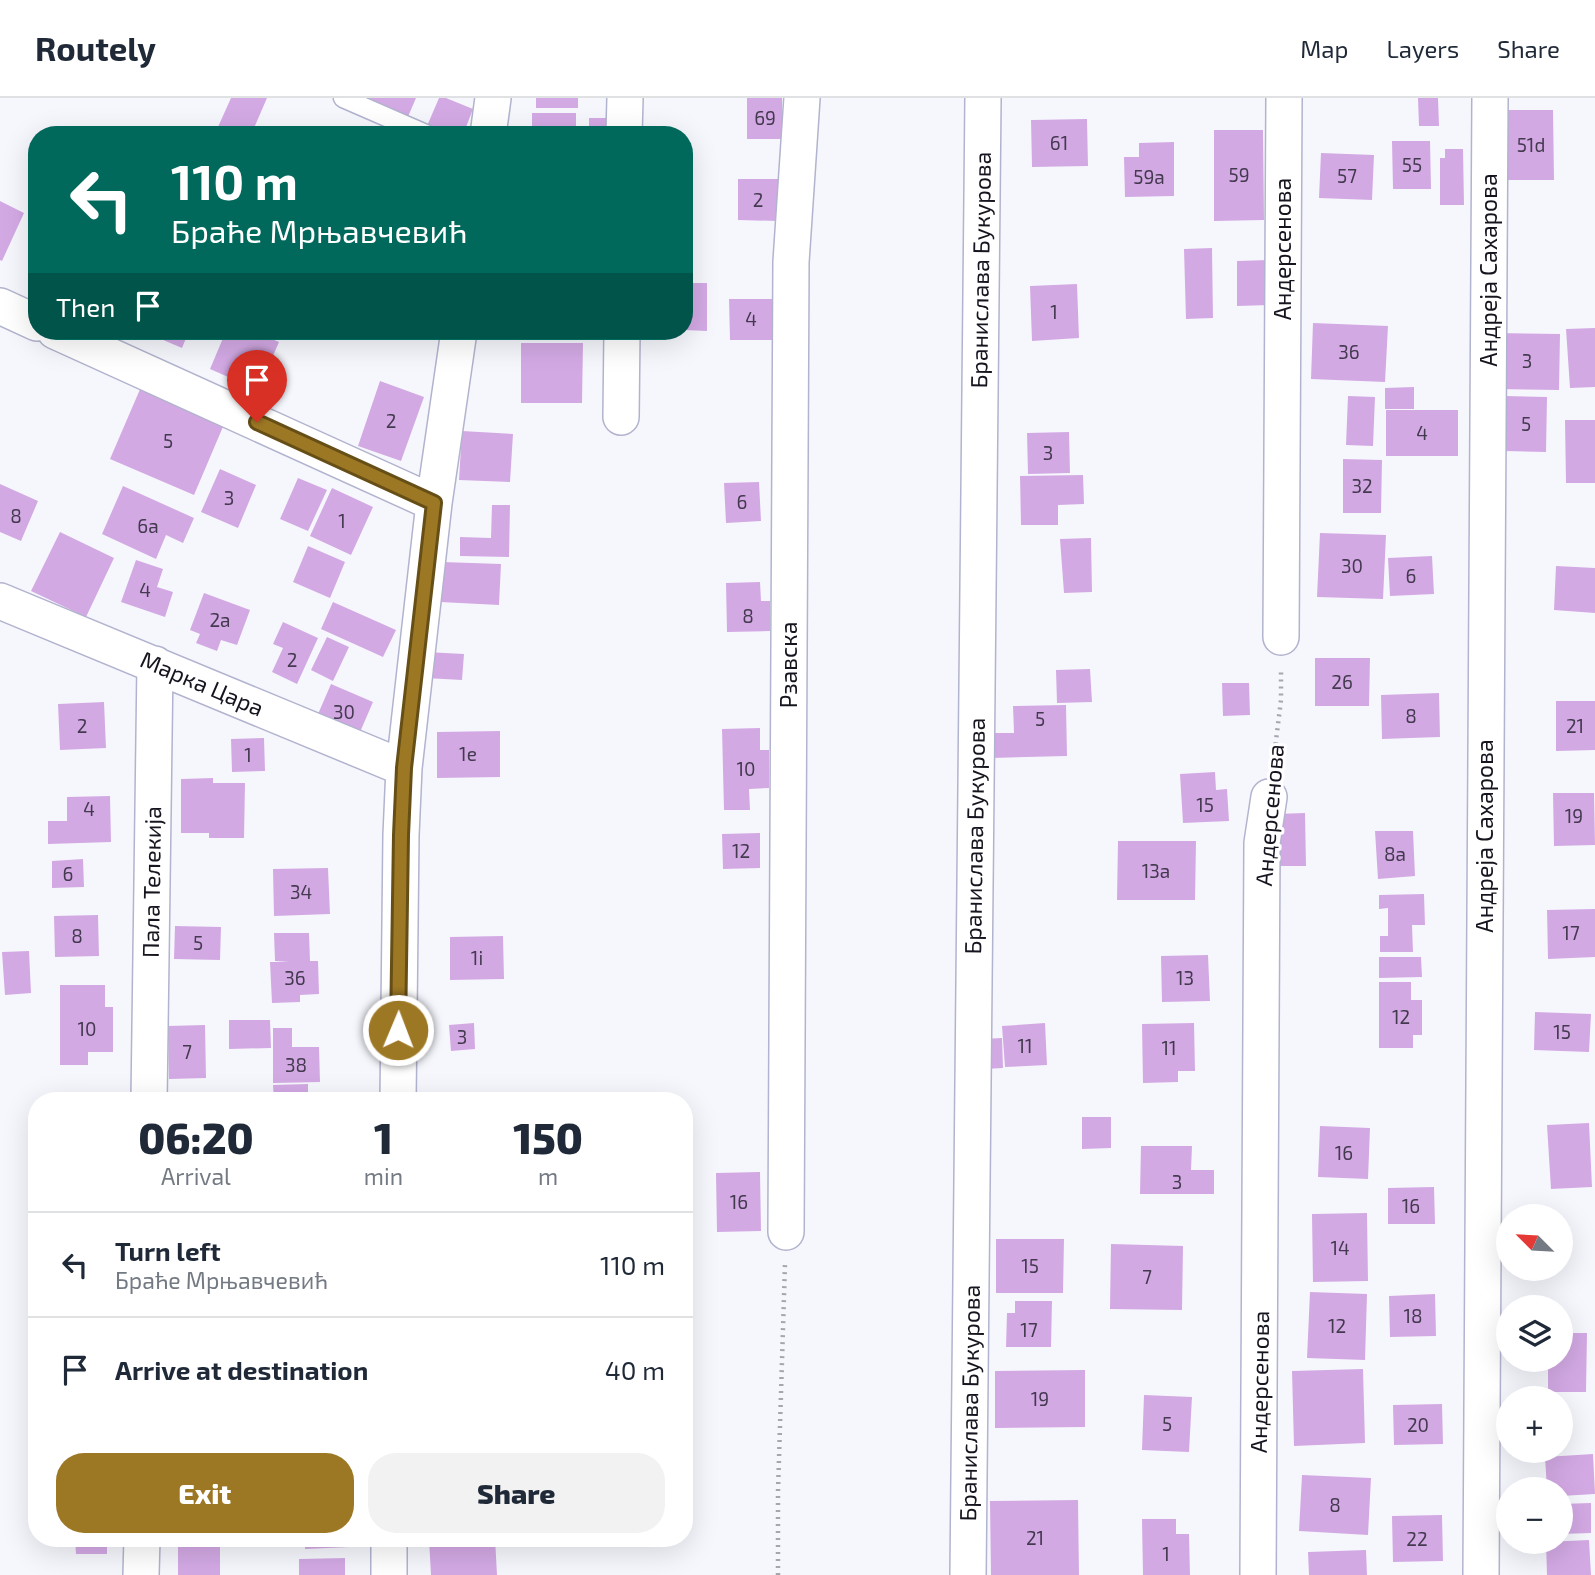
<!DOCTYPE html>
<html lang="en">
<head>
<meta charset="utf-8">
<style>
	:root { --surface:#fff; --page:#f2f2f3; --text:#1f2937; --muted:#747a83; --line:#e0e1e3; --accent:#9d7824 }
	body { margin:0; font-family:"Exo 2",sans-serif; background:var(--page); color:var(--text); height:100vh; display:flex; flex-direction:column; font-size:26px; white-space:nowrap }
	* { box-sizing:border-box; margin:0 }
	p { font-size:23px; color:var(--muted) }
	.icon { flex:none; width:38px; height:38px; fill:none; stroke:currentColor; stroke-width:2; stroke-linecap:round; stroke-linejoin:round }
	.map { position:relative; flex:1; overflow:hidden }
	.details { position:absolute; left:28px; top:994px; width:665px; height:455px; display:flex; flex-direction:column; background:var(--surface); border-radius:28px; box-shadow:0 7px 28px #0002 }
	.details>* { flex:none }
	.hud { position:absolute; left:28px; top:28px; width:665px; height:214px; border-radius:28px; box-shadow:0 7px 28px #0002; background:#00695c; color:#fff; overflow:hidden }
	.needle { width:46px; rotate:294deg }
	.controls { position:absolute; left:1496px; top:1106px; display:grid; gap:14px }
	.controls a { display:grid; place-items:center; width:77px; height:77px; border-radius:50%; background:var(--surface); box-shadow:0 7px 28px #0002; font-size:35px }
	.pin { position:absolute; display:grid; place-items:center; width:60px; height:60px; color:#fff; margin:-72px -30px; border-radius:50% 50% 50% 0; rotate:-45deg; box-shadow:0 0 7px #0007 }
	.pin .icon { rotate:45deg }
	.me { position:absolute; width:77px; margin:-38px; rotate:1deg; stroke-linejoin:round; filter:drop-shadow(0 0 5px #0008) }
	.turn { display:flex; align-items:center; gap:24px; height:147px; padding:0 28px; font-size:32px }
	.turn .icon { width:91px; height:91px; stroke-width:2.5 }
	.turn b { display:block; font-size:49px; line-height:60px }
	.then { display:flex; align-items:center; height:66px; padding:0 28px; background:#0003; gap:14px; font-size:26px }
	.eta { display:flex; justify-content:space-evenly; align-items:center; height:119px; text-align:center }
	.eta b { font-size:42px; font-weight:800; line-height:49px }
	.button { display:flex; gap:14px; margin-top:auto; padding:14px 28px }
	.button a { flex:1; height:80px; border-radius:28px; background:var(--accent); color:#fff; font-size:28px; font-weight:800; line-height:80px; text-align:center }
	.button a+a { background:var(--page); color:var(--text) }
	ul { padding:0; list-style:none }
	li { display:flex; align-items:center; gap:21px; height:105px; padding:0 28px; border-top:2px solid var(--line) }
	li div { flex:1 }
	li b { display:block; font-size:26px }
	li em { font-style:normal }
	header { display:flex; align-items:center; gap:42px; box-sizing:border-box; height:98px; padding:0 35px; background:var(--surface); border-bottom:2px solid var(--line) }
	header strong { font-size:33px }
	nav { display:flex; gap:38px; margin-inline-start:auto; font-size:24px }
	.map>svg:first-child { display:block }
	.building { fill:#d3a9e4 }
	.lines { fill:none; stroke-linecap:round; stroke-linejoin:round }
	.service-casing { stroke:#b2b3ce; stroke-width:21 }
	.minor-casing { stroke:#b2b3ce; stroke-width:38 }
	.path { stroke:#a6a7ae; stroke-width:4.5; stroke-dasharray:2 5; stroke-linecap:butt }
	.service { stroke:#fff; stroke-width:18 }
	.minor { stroke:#fff; stroke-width:35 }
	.route-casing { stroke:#664e17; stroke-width:18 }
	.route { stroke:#9d7824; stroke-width:12 }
	.labels { text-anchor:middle; stroke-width:6; stroke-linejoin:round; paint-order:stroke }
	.number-label { font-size:19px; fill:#443a50 }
	.street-label { font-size:23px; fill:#15151f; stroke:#fff }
</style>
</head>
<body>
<header>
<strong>Routely</strong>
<nav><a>Map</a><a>Layers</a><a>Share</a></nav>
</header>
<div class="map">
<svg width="1595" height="1477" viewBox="0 0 1595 1477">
	<rect width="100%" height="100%" fill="#f6f7fd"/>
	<path class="building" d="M 231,0 L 267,0 L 251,37 L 236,37 L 218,29 Z
		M 360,0 L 416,0 L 407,21 Z
		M 439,0 L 446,0 L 473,11 L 463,37 L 448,37 L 427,28 Z
		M 536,0 L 578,0 L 578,10 L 536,10 Z
		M 747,0 L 782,0 L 782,41 L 747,41 Z
		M 1418,0 L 1438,0 L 1439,28 L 1419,28 Z
		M 1508,12 L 1553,12 L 1554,82 L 1508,82 Z
		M 532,15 L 576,15 L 576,37 L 532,37 Z
		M 589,20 L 611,20 L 611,37 L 589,37 Z
		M 1087,21 L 1088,68 L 1032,69 L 1031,22 Z
		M 1214,32 L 1263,32 L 1264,122 L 1214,123 Z
		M 1392,43 L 1430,43 L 1431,91 L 1393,91 Z
		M 1174,44 L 1174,98 L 1125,99 L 1124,59 L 1139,59 L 1139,45 Z
		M 1445,51 L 1463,51 L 1464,107 L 1440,107 L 1440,60 L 1445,60 Z
		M 1321,55 L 1374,57 L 1372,102 L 1319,100 Z
		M 738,81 L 779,81 L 778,123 L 738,122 Z
		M 0,103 L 24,115 L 2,163 L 0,162 Z
		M 1212,150 L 1213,220 L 1186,221 L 1184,151 Z
		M 1269,162 L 1270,207 L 1237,208 L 1237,163 Z
		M 684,185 L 707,185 L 707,233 L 684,232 Z
		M 1077,186 L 1079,240 L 1032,243 L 1030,188 Z
		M 729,201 L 772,201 L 772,242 L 730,242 Z
		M 1313,225 L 1388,228 L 1385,284 L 1311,281 Z
		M 1595,230 L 1595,289 L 1570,290 L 1566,231 Z
		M 142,233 L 189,233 L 182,250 Z
		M 226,233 L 252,233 L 279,244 L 258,292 L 210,271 Z
		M 1495,235 L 1560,236 L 1559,292 L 1494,291 Z
		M 521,245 L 583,245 L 582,305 L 521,305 Z
		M 380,283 L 424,299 L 401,363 L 358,348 Z
		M 141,289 L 225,324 L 194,397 L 110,361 Z
		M 1414,289 L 1414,311 L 1385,311 L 1385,290 Z
		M 1348,298 L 1375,299 L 1373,348 L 1346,347 Z
		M 1505,298 L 1547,299 L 1546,354 L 1504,353 Z
		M 1386,312 L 1458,312 L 1458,358 L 1386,358 Z
		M 1565,322 L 1595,322 L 1595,385 L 1566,385 Z
		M 462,333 L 513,336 L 510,384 L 459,382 Z
		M 1069,334 L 1070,375 L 1028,376 L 1027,335 Z
		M 1343,361 L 1382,362 L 1381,415 L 1343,415 Z
		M 220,371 L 256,387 L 238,430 L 201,414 Z
		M 1083,377 L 1084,406 L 1058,407 L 1058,427 L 1021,427 L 1020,378 Z
		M 298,380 L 327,392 L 308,433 L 280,421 Z
		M 759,384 L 761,423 L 726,425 L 724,385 Z
		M 0,386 L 38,403 L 21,443 L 0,434 Z
		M 123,388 L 194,420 L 183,445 L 166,437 L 156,461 L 102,436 Z
		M 332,390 L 373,409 L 351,457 L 310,438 Z
		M 492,407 L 510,407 L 509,459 L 460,458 L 460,439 L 491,440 Z
		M 60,434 L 114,460 L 86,519 L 31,493 Z
		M 1320,435 L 1386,437 L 1383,501 L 1317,499 Z
		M 1091,440 L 1092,494 L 1064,495 L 1060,441 Z
		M 308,448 L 345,464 L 330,500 L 293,484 Z
		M 1432,458 L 1434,496 L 1390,498 L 1388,460 Z
		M 136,462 L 163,471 L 157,489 L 173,494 L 165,519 L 121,504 Z
		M 442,464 L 501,466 L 499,507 L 440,504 Z
		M 1556,468 L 1595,470 L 1595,515 L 1554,512 Z
		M 760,484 L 761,503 L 770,503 L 770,533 L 727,534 L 726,485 Z
		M 204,495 L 250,512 L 237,547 L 221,542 L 217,553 L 196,545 L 200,536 L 190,532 Z
		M 333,504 L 396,532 L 383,559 L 321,531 Z
		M 283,524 L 318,540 L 297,586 L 272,574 L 283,550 L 273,546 Z
		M 327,539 L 349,549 L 333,583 L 311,572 Z
		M 426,554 L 464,556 L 462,582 L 425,580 Z
		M 1315,560 L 1370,560 L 1369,608 L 1315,608 Z
		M 1090,571 L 1092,604 L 1057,605 L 1056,572 Z
		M 1222,585 L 1249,585 L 1250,617 L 1223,618 Z
		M 331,586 L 373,604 L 357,641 L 315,623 Z
		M 1439,595 L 1440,639 L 1382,641 L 1381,597 Z
		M 1556,603 L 1595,603 L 1595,652 L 1556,653 Z
		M 104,604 L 106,650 L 60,652 L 58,606 Z
		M 1066,607 L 1067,658 L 991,660 L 991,635 L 1014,635 L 1013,608 Z
		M 760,630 L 760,652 L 769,652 L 769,690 L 749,691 L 750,712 L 724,712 L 722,631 Z
		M 500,633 L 500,679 L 437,680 L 437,634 Z
		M 264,640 L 265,673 L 232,674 L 231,641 Z
		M 1215,674 L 1216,692 L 1227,691 L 1229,723 L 1183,725 L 1180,676 Z
		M 213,680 L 213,685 L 245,685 L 244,740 L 209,740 L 209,735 L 181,735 L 181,681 Z
		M 1553,695 L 1594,695 L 1595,747 L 1554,748 Z
		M 110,698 L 111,744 L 48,746 L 48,723 L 67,723 L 67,699 Z
		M 1305,715 L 1306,768 L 1277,768 L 1276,716 Z
		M 1375,733 L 1413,733 L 1415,778 L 1378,781 Z
		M 760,735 L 760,770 L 723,771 L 722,736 Z
		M 1118,743 L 1196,743 L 1195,802 L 1117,802 Z
		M 83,761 L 84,789 L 52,790 L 52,763 Z
		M 328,770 L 330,816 L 274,818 L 273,771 Z
		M 1424,796 L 1425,827 L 1412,827 L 1413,854 L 1380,854 L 1380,838 L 1388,838 L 1388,810 L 1379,811 L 1379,797 Z
		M 1595,811 L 1595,859 L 1548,861 L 1547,812 Z
		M 98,817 L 99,858 L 55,859 L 54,818 Z
		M 175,828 L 221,829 L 220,862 L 174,861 Z
		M 274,835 L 309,835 L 310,863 L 318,863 L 319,896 L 300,897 L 300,904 L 272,905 L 270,864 L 289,864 L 275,863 Z
		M 503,838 L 504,881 L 450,882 L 450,839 Z
		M 29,853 L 31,895 L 5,897 L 2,854 Z
		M 1208,857 L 1210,903 L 1162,904 L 1161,858 Z
		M 1379,859 L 1421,859 L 1422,879 L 1379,880 Z
		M 1379,884 L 1411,884 L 1411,902 L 1422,902 L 1422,937 L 1413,937 L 1413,950 L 1379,950 Z
		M 60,887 L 105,887 L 105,909 L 113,909 L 113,954 L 88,954 L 88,967 L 60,967 Z
		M 1535,914 L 1591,916 L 1589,954 L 1534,952 Z
		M 229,922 L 270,922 L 271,950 L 229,951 Z
		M 474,925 L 475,951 L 451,953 L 449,927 Z
		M 1045,925 L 1047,967 L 1005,969 L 1002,928 Z
		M 1194,925 L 1195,973 L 1178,973 L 1178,984 L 1143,985 L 1142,926 Z
		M 205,927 L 206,980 L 169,981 L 168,928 Z
		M 273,930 L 292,930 L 292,949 L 319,949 L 320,984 L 273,985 Z
		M 1002,940 L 1003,970 L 985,971 L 983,941 Z
		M 308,986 L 308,1003 L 274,1003 L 273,987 Z
		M 1082,1019 L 1111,1019 L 1111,1050 L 1082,1051 Z
		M 1589,1025 L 1592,1089 L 1551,1091 L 1547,1027 Z
		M 1320,1028 L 1370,1030 L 1368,1081 L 1318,1079 Z
		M 1141,1048 L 1192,1048 L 1191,1072 L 1214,1072 L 1214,1096 L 1140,1096 Z
		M 760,1074 L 761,1133 L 717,1134 L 716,1075 Z
		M 1434,1089 L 1435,1126 L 1388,1126 L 1388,1090 Z
		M 1367,1115 L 1368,1183 L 1313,1184 L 1312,1116 Z
		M 996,1141 L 1064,1141 L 1063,1195 L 996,1195 Z
		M 1111,1146 L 1183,1148 L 1182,1212 L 1110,1211 Z
		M 1310,1194 L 1367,1196 L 1365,1262 L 1307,1260 Z
		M 1435,1196 L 1436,1238 L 1390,1239 L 1389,1198 Z
		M 1015,1203 L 1052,1203 L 1051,1249 L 1006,1249 L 1007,1215 L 1015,1215 Z
		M 1561,1235 L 1587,1235 L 1586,1294 L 1548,1294 L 1548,1262 L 1561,1262 Z
		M 1363,1271 L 1365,1345 L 1294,1348 L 1292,1273 Z
		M 1085,1272 L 1085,1329 L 995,1330 L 995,1273 Z
		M 1144,1297 L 1192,1299 L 1189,1354 L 1142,1352 Z
		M 1442,1306 L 1443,1346 L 1394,1347 L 1393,1307 Z
		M 1593,1356 L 1595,1396 L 1561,1398 L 1561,1391 L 1547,1391 L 1545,1359 Z
		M 1302,1377 L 1371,1380 L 1368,1437 L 1299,1433 Z
		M 1078,1402 L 1079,1477 L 991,1477 L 990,1403 Z
		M 1591,1405 L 1591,1435 L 1561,1436 L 1561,1406 Z
		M 1442,1417 L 1443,1463 L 1393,1464 L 1392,1418 Z
		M 1142,1421 L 1176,1421 L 1176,1436 L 1189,1436 L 1190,1477 L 1143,1477 Z
		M 75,1440 L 107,1440 L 107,1456 L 76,1456 Z
		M 178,1440 L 220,1440 L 220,1477 L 178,1477 Z
		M 305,1440 L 349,1440 L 350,1449 L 305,1451 Z
		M 495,1440 L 497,1477 L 431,1477 L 429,1441 Z
		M 1589,1442 L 1591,1477 L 1547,1477 L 1546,1444 Z
		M 1366,1452 L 1367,1477 L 1309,1477 L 1308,1454 Z
		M 345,1460 L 345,1477 L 299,1477 L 299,1461 Z"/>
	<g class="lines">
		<defs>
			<path id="service" d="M 343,0 L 428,37"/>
			<path id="minor" d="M 488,37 L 493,0
				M 624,37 L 625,0
				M 0,208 L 37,225
				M 55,233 L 434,405
				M 621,319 L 622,233
				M 0,503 L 404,670
				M 1281,539 L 1284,0
				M 149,1003 L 155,566
				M 398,1003 L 401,737 L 404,670 L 434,405 L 459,233
				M 786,1134 L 791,164 L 802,0
				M 141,1477 L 142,1440
				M 389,1477 L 389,1440
				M 968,1477 L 983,0
				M 1258,1477 L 1262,745 L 1269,699
				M 1481,1477 L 1490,0"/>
		</defs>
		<use href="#service" class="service-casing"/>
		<use href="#minor" class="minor-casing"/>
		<path class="path" d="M 1273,667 L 1281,602 L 1281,571
			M 778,1477 L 778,1393 L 785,1166"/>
		<use href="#service" class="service"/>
		<use href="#minor" class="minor"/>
	</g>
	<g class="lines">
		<defs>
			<path id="route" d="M 257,324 L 434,405 L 404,670 L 401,737 L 398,932"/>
		</defs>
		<use href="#route" class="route-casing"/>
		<use href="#route" class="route"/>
	</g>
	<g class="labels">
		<g class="number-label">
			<text x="765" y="27">69</text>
			<text x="1059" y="52">61</text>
			<text x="1531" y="54">51d</text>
			<text x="1412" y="74">55</text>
			<text x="1239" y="84">59</text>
			<text x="1347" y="85">57</text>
			<text x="1149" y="86">59a</text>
			<text x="758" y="109">2</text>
			<text x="1054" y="221">1</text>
			<text x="751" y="228">4</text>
			<text x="1349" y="261">36</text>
			<text x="1527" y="270">3</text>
			<text x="391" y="330">2</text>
			<text x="1526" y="333">5</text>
			<text x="1422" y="342">4</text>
			<text x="168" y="350">5</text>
			<text x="1048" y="362">3</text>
			<text x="1362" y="395">32</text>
			<text x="229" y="407">3</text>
			<text x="742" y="411">6</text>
			<text x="16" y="425">8</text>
			<text x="342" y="430">1</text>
			<text x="148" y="435">6a</text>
			<text x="1352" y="475">30</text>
			<text x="1411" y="485">6</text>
			<text x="145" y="499">4</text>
			<text x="748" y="525">8</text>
			<text x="220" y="529">2a</text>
			<text x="292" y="569">2</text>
			<text x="1342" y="591">26</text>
			<text x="344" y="621">30</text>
			<text x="1411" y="625">8</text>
			<text x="1040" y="628">5</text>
			<text x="82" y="635">2</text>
			<text x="1575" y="635">21</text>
			<text x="468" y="663">1e</text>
			<text x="248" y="664">1</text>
			<text x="746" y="678">10</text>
			<text x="1205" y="714">15</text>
			<text x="89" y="718">4</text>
			<text x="1574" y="725">19</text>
			<text x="741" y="760">12</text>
			<text x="1395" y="763">8a</text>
			<text x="1156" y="780">13a</text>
			<text x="68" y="783">6</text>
			<text x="301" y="801">34</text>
			<text x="1571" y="842">17</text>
			<text x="77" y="845">8</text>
			<text x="198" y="852">5</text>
			<text x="477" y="867">1i</text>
			<text x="295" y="887">36</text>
			<text x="1185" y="887">13</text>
			<text x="1401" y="926">12</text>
			<text x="87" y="938">10</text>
			<text x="1562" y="941">15</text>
			<text x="462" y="946">3</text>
			<text x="1025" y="955">11</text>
			<text x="1169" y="957">11</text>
			<text x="187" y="961">7</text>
			<text x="296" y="974">38</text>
			<text x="1344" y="1062">16</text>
			<text x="1177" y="1091">3</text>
			<text x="739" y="1111">16</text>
			<text x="1411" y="1115">16</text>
			<text x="1340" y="1157">14</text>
			<text x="1030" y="1175">15</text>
			<text x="1147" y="1186">7</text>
			<text x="1413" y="1225">18</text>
			<text x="1337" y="1235">12</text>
			<text x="1029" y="1239">17</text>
			<text x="1040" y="1308">19</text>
			<text x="1167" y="1333">5</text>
			<text x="1418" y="1334">20</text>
			<text x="1335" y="1414">8</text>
			<text x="1035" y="1447">21</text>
			<text x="1417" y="1448">22</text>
			<text x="1166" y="1463">1</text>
		</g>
		<g class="street-label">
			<text transform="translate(1283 151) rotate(-90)" y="8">Андерсенова</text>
			<text transform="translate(981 172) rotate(-89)" y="8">Бранислава Букурова</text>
			<text transform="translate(1489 172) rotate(-90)" y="8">Андреја Сахарова</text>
			<text transform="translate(789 567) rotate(-90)" y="8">Рзавска</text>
			<text transform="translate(202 586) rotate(23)" y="8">Марка Цара</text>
			<text transform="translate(1270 717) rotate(-85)" y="8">Андерсенова</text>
			<text transform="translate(975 738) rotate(-89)" y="8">Бранислава Букурова</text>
			<text transform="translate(1485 738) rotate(-90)" y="8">Андреја Сахарова</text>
			<text transform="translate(152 784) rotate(-89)" y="8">Пала Телекија</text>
			<text transform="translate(1260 1284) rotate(-89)" y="8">Андерсенова</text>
			<text transform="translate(970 1305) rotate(-89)" y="8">Бранислава Букурова</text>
		</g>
	</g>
</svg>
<div class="controls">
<a><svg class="needle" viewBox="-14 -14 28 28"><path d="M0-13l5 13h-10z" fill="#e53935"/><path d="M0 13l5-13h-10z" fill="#747a83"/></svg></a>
<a><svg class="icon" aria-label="layers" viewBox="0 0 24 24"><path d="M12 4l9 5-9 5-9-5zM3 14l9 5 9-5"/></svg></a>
<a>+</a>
<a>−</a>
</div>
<div class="pin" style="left:257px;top:324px;background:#d93025"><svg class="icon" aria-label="arrive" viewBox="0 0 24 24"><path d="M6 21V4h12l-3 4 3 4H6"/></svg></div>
<svg class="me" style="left:398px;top:932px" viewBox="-20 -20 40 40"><circle r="17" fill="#9d7824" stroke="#fff" stroke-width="3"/><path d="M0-11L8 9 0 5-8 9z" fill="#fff"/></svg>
<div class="hud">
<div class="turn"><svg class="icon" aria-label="left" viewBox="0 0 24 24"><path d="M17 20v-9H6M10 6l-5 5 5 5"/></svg><div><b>110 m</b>Браће Мрњавчевић</div></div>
<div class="then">Then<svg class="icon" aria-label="arrive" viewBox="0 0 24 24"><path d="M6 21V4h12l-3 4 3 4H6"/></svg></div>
</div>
<section class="details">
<div class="eta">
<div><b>06:20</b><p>Arrival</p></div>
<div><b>1</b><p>min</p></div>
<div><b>150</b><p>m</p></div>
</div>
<ul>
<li><svg class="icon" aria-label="left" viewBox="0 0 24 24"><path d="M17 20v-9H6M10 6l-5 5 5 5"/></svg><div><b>Turn left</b><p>Браће Мрњавчевић</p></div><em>110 m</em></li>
<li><svg class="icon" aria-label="arrive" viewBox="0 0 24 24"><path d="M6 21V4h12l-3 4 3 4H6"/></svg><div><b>Arrive at destination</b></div><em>40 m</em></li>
</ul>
<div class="button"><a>Exit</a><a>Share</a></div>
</section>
</div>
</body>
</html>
